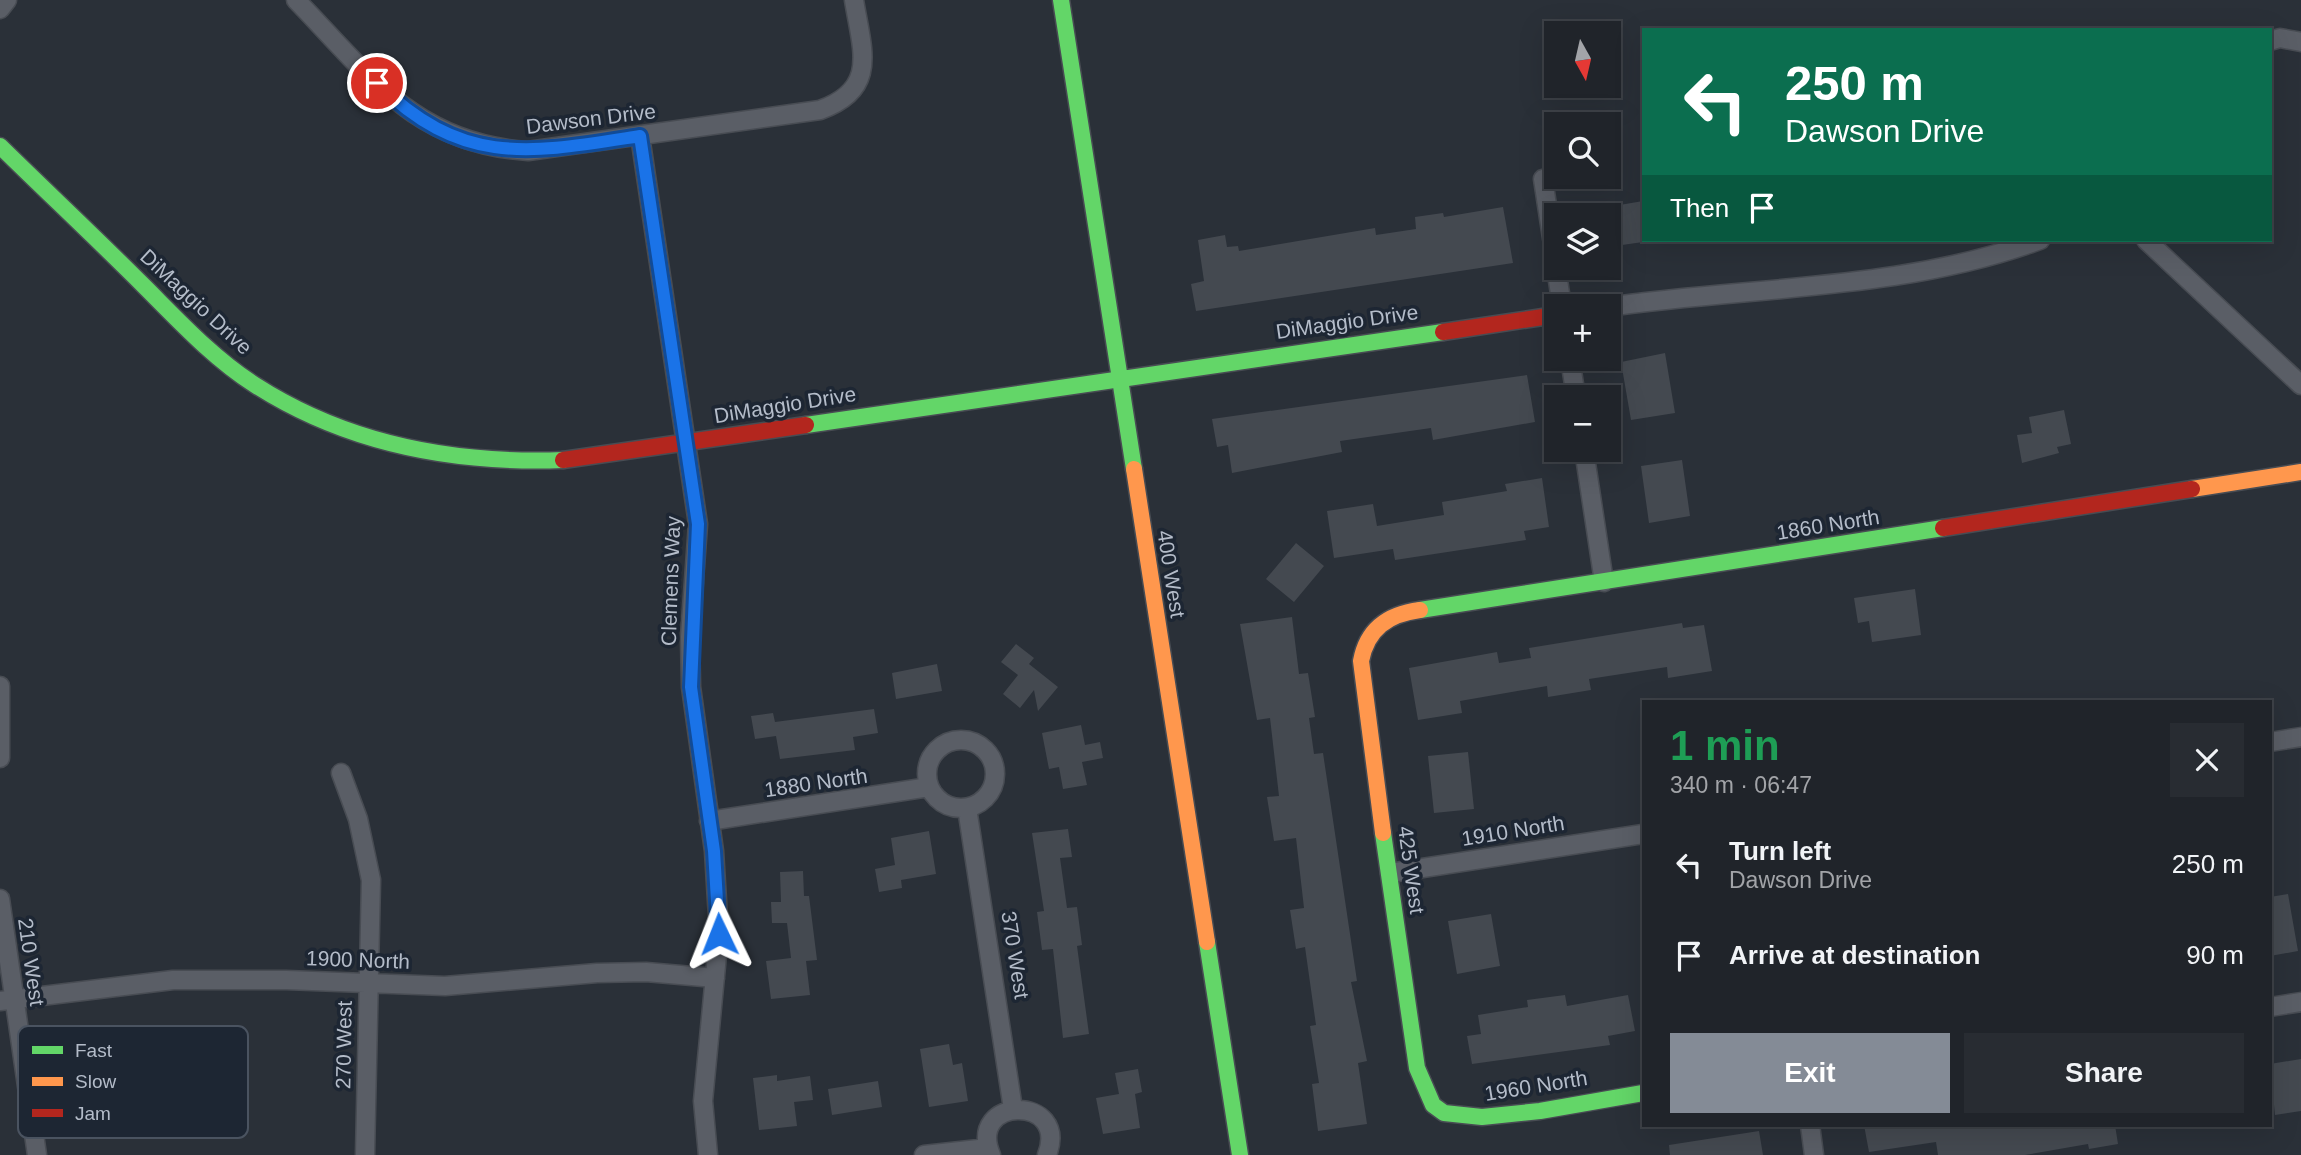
<!DOCTYPE html>
<html lang="en">
<head>
<meta charset="utf-8">
<style>
	:root { --surface:#20242a; --page:#282c32; --text:#f1f3f6; --muted:#a2a4a8; --line:#3d4147; --accent:#848b96 }
	body { margin:0; font-family:Arial,sans-serif; background:var(--page); color:var(--text); height:100vh; display:flex; flex-direction:column; font-size:26px; white-space:nowrap }
	* { box-sizing:border-box; margin:0 }
	p { font-size:23px; color:var(--muted) }
	.icon { flex:none; width:38px; height:38px; fill:none; stroke:currentColor; stroke-width:2; stroke-linecap:round; stroke-linejoin:round }
	.map { position:relative; flex:1; overflow:hidden }
	.drawer { position:absolute; left:1642px; top:700px; width:630px; height:427px; display:flex; flex-direction:column; background:var(--surface); border-radius:0px; box-shadow:0 7px 28px #0002,0 0 0 2px var(--line) }
	.drawer>* { flex:none }
	.banner { position:absolute; left:1642px; top:28px; width:630px; height:214px; border-radius:0px; box-shadow:0 7px 28px #0002,0 0 0 2px var(--line); background:#0b6e4f; color:#fff; overflow:hidden }
	.needle { width:46px; rotate:172deg }
	.fabs { position:absolute; left:1544px; top:21px; display:grid; gap:14px }
	.fabs a { display:grid; place-items:center; width:77px; height:77px; border-radius:0px; background:var(--surface); box-shadow:0 7px 28px #0002,0 0 0 2px var(--line); font-size:35px }
	.pin { position:absolute; display:grid; place-items:center; width:60px; height:60px; color:#fff; margin:-30px; border:4px solid #fff; border-radius:50%; box-shadow:0 2px 7px #0007 }
	.me { position:absolute; width:77px; margin:-38px; rotate:358deg; stroke-linejoin:round; filter:drop-shadow(0 0 5px #0008) }
	.turn { display:flex; align-items:center; gap:24px; height:147px; padding:0 28px; font-size:32px }
	.turn .icon { width:91px; height:91px; stroke-width:2.5 }
	.turn b { display:block; font-size:49px; line-height:60px }
	.then { display:flex; align-items:center; height:66px; padding:0 28px; background:#0003; gap:14px; font-size:26px }
	.round { display:grid; place-items:center; flex:none; width:74px; height:74px; border-radius:0px; background:var(--page) }
	.head { display:flex; align-items:center; justify-content:space-between; height:119px; padding:0 28px }
	h1 { font-size:42px; font-weight:700; line-height:52px; color:#1e9e55 }
	.cta { display:flex; gap:14px; margin-top:auto; padding:14px 28px }
	.cta a { flex:1; height:80px; border-radius:0px; background:var(--accent); color:#fff; font-size:28px; font-weight:700; line-height:80px; text-align:center }
	.cta a+a { background:var(--page); color:var(--text) }
	ul { padding:0; list-style:none }
	li { display:flex; align-items:center; gap:21px; height:91px; padding:0 28px }
	li div { flex:1 }
	li b { display:block; font-size:26px }
	li em { font-style:normal }
	.map>svg:first-child { display:block }
	.building { fill:#444950 }
	.lines { fill:none; stroke-linecap:round; stroke-linejoin:round }
	.street-casing { stroke:#484c53; stroke-width:21 }
	.fast-casing { stroke:#484c53; stroke-width:19 }
	.slow-casing { stroke:#484c53; stroke-width:19 }
	.jam-casing { stroke:#484c53; stroke-width:19 }
	.street { stroke:#5a5e66; stroke-width:18 }
	.fast { stroke:#63d668; stroke-width:16 }
	.slow { stroke:#ff974d; stroke-width:16 }
	.jam { stroke:#b3261e; stroke-width:16 }
	.route-casing { stroke:#114b97; stroke-width:18 }
	.route { stroke:#1a73e8; stroke-width:12 }
	.labels { text-anchor:middle; stroke-width:7; stroke-linejoin:round; paint-order:stroke }
	.street-label { font-size:21px; fill:#b4bcc9; stroke:#1d2633 }
	.key { fill:#1d2633; stroke:#4a5360; stroke-width:2 }
	.key-label { font-size:19px; fill:#b4bcc9 }
</style>
</head>
<body>
<div class="map">
<svg width="2301" height="1155" viewBox="0 0 2301 1155">
	<rect width="100%" height="100%" fill="#2a3038"/>
	<path class="building" d="M 1643,201 L 1643,242 L 1608,247 L 1608,207 Z
		M 1503,207 L 1513,263 L 1196,311 L 1191,284 L 1204,281 L 1198,240 L 1225,235 L 1227,247 L 1238,246 L 1239,251 L 1375,228 L 1376,235 L 1416,229 L 1415,217 L 1443,213 L 1444,217 Z
		M 1665,353 L 1675,413 L 1631,420 L 1621,362 Z
		M 1527,375 L 1535,422 L 1433,440 L 1431,428 L 1340,441 L 1342,452 L 1232,473 L 1228,445 L 1217,447 L 1212,419 Z
		M 2064,410 L 2071,444 L 2057,447 L 2059,453 L 2022,463 L 2017,435 L 2032,433 L 2029,417 Z
		M 1682,460 L 1690,516 L 1649,523 L 1641,466 Z
		M 1542,478 L 1549,527 L 1524,531 L 1526,540 L 1395,560 L 1393,549 L 1334,558 L 1327,511 L 1373,504 L 1377,526 L 1444,515 L 1442,502 L 1507,491 L 1505,484 Z
		M 1296,543 L 1324,566 L 1294,602 L 1266,579 Z
		M 1915,589 L 1921,635 L 1872,642 L 1869,621 L 1858,623 L 1854,598 Z
		M 1292,617 L 1299,674 L 1308,673 L 1315,717 L 1309,718 L 1314,754 L 1323,753 L 1357,981 L 1351,982 L 1367,1061 L 1358,1063 L 1367,1124 L 1318,1131 L 1312,1084 L 1319,1083 L 1310,1026 L 1316,1025 L 1305,947 L 1296,949 L 1290,910 L 1304,908 L 1296,838 L 1274,841 L 1267,797 L 1279,796 L 1270,718 L 1257,720 L 1240,624 Z
		M 1682,623 L 1683,628 L 1704,625 L 1712,671 L 1668,678 L 1667,667 L 1589,679 L 1591,690 L 1548,697 L 1547,686 L 1460,701 L 1462,713 L 1418,720 L 1409,668 L 1497,652 L 1499,663 L 1531,658 L 1529,648 Z
		M 1016,644 L 1034,658 L 1029,664 L 1058,687 L 1038,711 L 1034,690 L 1020,708 L 1003,694 L 1018,675 L 1001,662 Z
		M 937,664 L 942,691 L 896,699 L 892,673 Z
		M 874,709 L 878,733 L 853,737 L 855,750 L 780,759 L 776,736 L 755,739 L 751,716 L 773,713 L 775,722 Z
		M 1081,725 L 1085,745 L 1100,742 L 1103,758 L 1082,762 L 1087,785 L 1063,789 L 1059,767 L 1049,769 L 1042,733 Z
		M 1468,752 L 1474,809 L 1434,813 L 1428,756 Z
		M 1068,829 L 1072,857 L 1060,858 L 1067,908 L 1077,907 L 1082,945 L 1077,946 L 1089,1034 L 1063,1038 L 1053,949 L 1042,950 L 1037,912 L 1044,911 L 1032,833 Z
		M 929,831 L 936,874 L 901,880 L 902,888 L 879,892 L 875,869 L 895,865 L 891,838 Z
		M 803,871 L 804,896 L 809,896 L 817,960 L 806,961 L 810,995 L 771,999 L 766,961 L 791,958 L 787,923 L 772,923 L 771,902 L 781,902 L 780,872 Z
		M 2288,894 L 2298,951 L 2270,956 L 2270,897 Z
		M 1491,914 L 1500,966 L 1457,974 L 1448,921 Z
		M 1565,995 L 1567,1006 L 1628,995 L 1635,1031 L 1608,1036 L 1610,1045 L 1472,1064 L 1467,1036 L 1481,1034 L 1478,1015 L 1528,1007 L 1527,1000 Z
		M 949,1044 L 953,1065 L 962,1063 L 968,1101 L 929,1107 L 920,1049 Z
		M 2301,1059 L 2301,1111 L 2275,1115 L 2270,1064 Z
		M 1138,1069 L 1142,1092 L 1135,1094 L 1140,1128 L 1103,1134 L 1096,1098 L 1119,1094 L 1115,1073 Z
		M 777,1075 L 777,1081 L 810,1076 L 813,1100 L 794,1102 L 797,1126 L 759,1130 L 753,1078 Z
		M 878,1081 L 882,1107 L 832,1115 L 828,1089 Z
		M 1864,1125 L 2115,1125 L 2118,1144 L 2089,1149 L 2088,1144 L 2025,1155 L 1938,1155 L 1936,1142 L 1869,1152 Z
		M 1759,1131 L 1763,1155 L 1670,1155 L 1669,1145 Z"/>
	<g class="lines">
		<defs>
			<path id="street" d="M 296,0 C 369,75 415,144 528,151 L 820,110 C 879,89 862,50 854,0
				M 0,9 L 7,0
				M 2270,41 L 2280,38 L 2301,42
				M 640,136 L 698,524 L 690,637 L 691,687 L 714,851 L 719,934 L 703,1101 L 708,1155
				M 1543,179 L 1556,264
				M 2146,240 L 2301,385
				M 1556,268 L 1562,306
				M 1608,307 C 1753,286 1901,291 2040,240
				M 1570,359 L 1576,397
				M 1584,450 L 1604,582
				M 0,686 L 0,758
				M927 774a34 34 0 1 1 68 0a34 34 0 1 1-68 0Z
				M 2270,742 L 2301,737
				M 341,773 L 358,819 L 371,880 L 365,1155
				M 967,808 L 1013,1109
				M 709,821 L 929,787
				M 1390,873 L 1643,834
				M 0,899 L 37,1155
				M 0,1001 L 173,980 L 286,980 L 445,986 L 597,973 L 646,972 L 715,978
				M 2270,1007 L 2301,1002
				M 1810,1125 L 1814,1155
				M 924,1155 L 988,1148
				M 991,1155 C 966,1096 1070,1094 1047,1155"/>
			<path id="fast" d="M 1061,0 L 1134,469
				M 0,146 C 48,193 97,239 144,286 C 179,321 213,358 255,385 C 347,444 455,464 563,460
				M 806,425 L 1443,332
				M 1420,610 L 1943,528
				M 1383,833 L 1417,1068 L 1433,1105 L 1444,1113 L 1482,1117 L 1540,1111 L 1643,1093
				M 1207,942 L 1240,1155"/>
			<path id="slow" d="M 1134,469 L 1207,942
				M 2192,489 L 2301,472
				M 1383,833 L 1361,661 C 1367,629 1388,614 1420,610"/>
			<path id="jam" d="M 1443,332 L 1556,315
				M 563,460 L 806,425
				M 1943,528 L 2192,489"/>
		</defs>
		<use href="#street" class="street-casing"/>
		<use href="#fast" class="fast-casing"/>
		<use href="#slow" class="slow-casing"/>
		<use href="#jam" class="jam-casing"/>
		<use href="#street" class="street"/>
		<use href="#fast" class="fast"/>
		<use href="#slow" class="slow"/>
		<use href="#jam" class="jam"/>
	</g>
	<g class="lines">
		<defs>
			<path id="route" d="M 377,83 C 463,168 531,153 640,136 L 698,524 L 691,687 L 714,851 L 719,934"/>
		</defs>
		<use href="#route" class="route-casing"/>
		<use href="#route" class="route"/>
	</g>
	<g class="labels">
		<g class="street-label">
			<text transform="translate(591 119) rotate(-7)" y="7">Dawson Drive</text>
			<text transform="translate(196 302) rotate(43)" y="7">DiMaggio Drive</text>
			<text transform="translate(1347 322) rotate(-8)" y="7">DiMaggio Drive</text>
			<text transform="translate(785 405) rotate(-9)" y="7">DiMaggio Drive</text>
			<text transform="translate(1828 525) rotate(-9)" y="7">1860 North</text>
			<text transform="translate(1171 574) rotate(81)" y="7">400 West</text>
			<text transform="translate(671 581) rotate(-88)" y="7">Clemens Way</text>
			<text transform="translate(816 783) rotate(-8)" y="7">1880 North</text>
			<text transform="translate(1513 831) rotate(-9)" y="7">1910 North</text>
			<text transform="translate(1411 870) rotate(82)" y="7">425 West</text>
			<text transform="translate(1015 955) rotate(81)" y="7">370 West</text>
			<text transform="translate(358 960) rotate(2)" y="7">1900 North</text>
			<text transform="translate(31 962) rotate(82)" y="7">210 West</text>
			<text transform="translate(344 1045) rotate(-89)" y="7">270 West</text>
			<text transform="translate(1536 1086) rotate(-9)" y="7">1960 North</text>
		</g>
	</g>
	<rect x="18" y="1026" width="230" height="112" rx="10" class="key"/>
	<rect x="32" y="1046" width="31" height="8" fill="#63d668"/>
	<rect x="32" y="1077" width="31" height="9" fill="#ff974d"/>
	<rect x="32" y="1109" width="31" height="8" fill="#b3261e"/>
	<g class="key-label">
		<text x="75" y="1057">Fast</text>
		<text x="75" y="1088">Slow</text>
		<text x="75" y="1120">Jam</text>
	</g>
</svg>
<div class="fabs">
<a><svg class="needle" viewBox="-14 -14 28 28"><path d="M0-13l5 13h-10z" fill="#e53935"/><path d="M0 13l5-13h-10z" fill="#a2a4a8"/></svg></a>
<a><svg class="icon" aria-label="search" viewBox="0 0 24 24"><circle cx="10" cy="10" r="6"/><path d="M15 15l6 6"/></svg></a>
<a><svg class="icon" aria-label="layers" viewBox="0 0 24 24"><path d="M12 4l9 5-9 5-9-5zM3 14l9 5 9-5"/></svg></a>
<a>+</a>
<a>−</a>
</div>
<div class="pin" style="left:377px;top:83px;background:#d93025"><svg class="icon" aria-label="arrive" viewBox="0 0 24 24"><path d="M6 21V4h12l-3 4 3 4H6"/></svg></div>
<svg class="me" style="left:719px;top:934px" viewBox="-20 -20 40 40"><path d="M0-17L14 15 0 8-14 15z" fill="#1a73e8" stroke="#fff" stroke-width="4"/></svg>
<div class="banner">
<div class="turn"><svg class="icon" aria-label="left" viewBox="0 0 24 24"><path d="M17 20v-9H6M10 6l-5 5 5 5"/></svg><div><b>250 m</b>Dawson Drive</div></div>
<div class="then">Then<svg class="icon" aria-label="arrive" viewBox="0 0 24 24"><path d="M6 21V4h12l-3 4 3 4H6"/></svg></div>
</div>
<section class="drawer">
<div class="head"><div><h1>1 min</h1><p>340 m · 06:47</p></div><a class="round"><svg class="icon" aria-label="close" viewBox="0 0 24 24"><path d="M6 6l12 12M18 6L6 18"/></svg></a></div>
<ul>
<li><svg class="icon" aria-label="left" viewBox="0 0 24 24"><path d="M17 20v-9H6M10 6l-5 5 5 5"/></svg><div><b>Turn left</b><p>Dawson Drive</p></div><em>250 m</em></li>
<li><svg class="icon" aria-label="arrive" viewBox="0 0 24 24"><path d="M6 21V4h12l-3 4 3 4H6"/></svg><div><b>Arrive at destination</b></div><em>90 m</em></li>
</ul>
<div class="cta"><a>Exit</a><a>Share</a></div>
</section>
</div>
</body>
</html>
